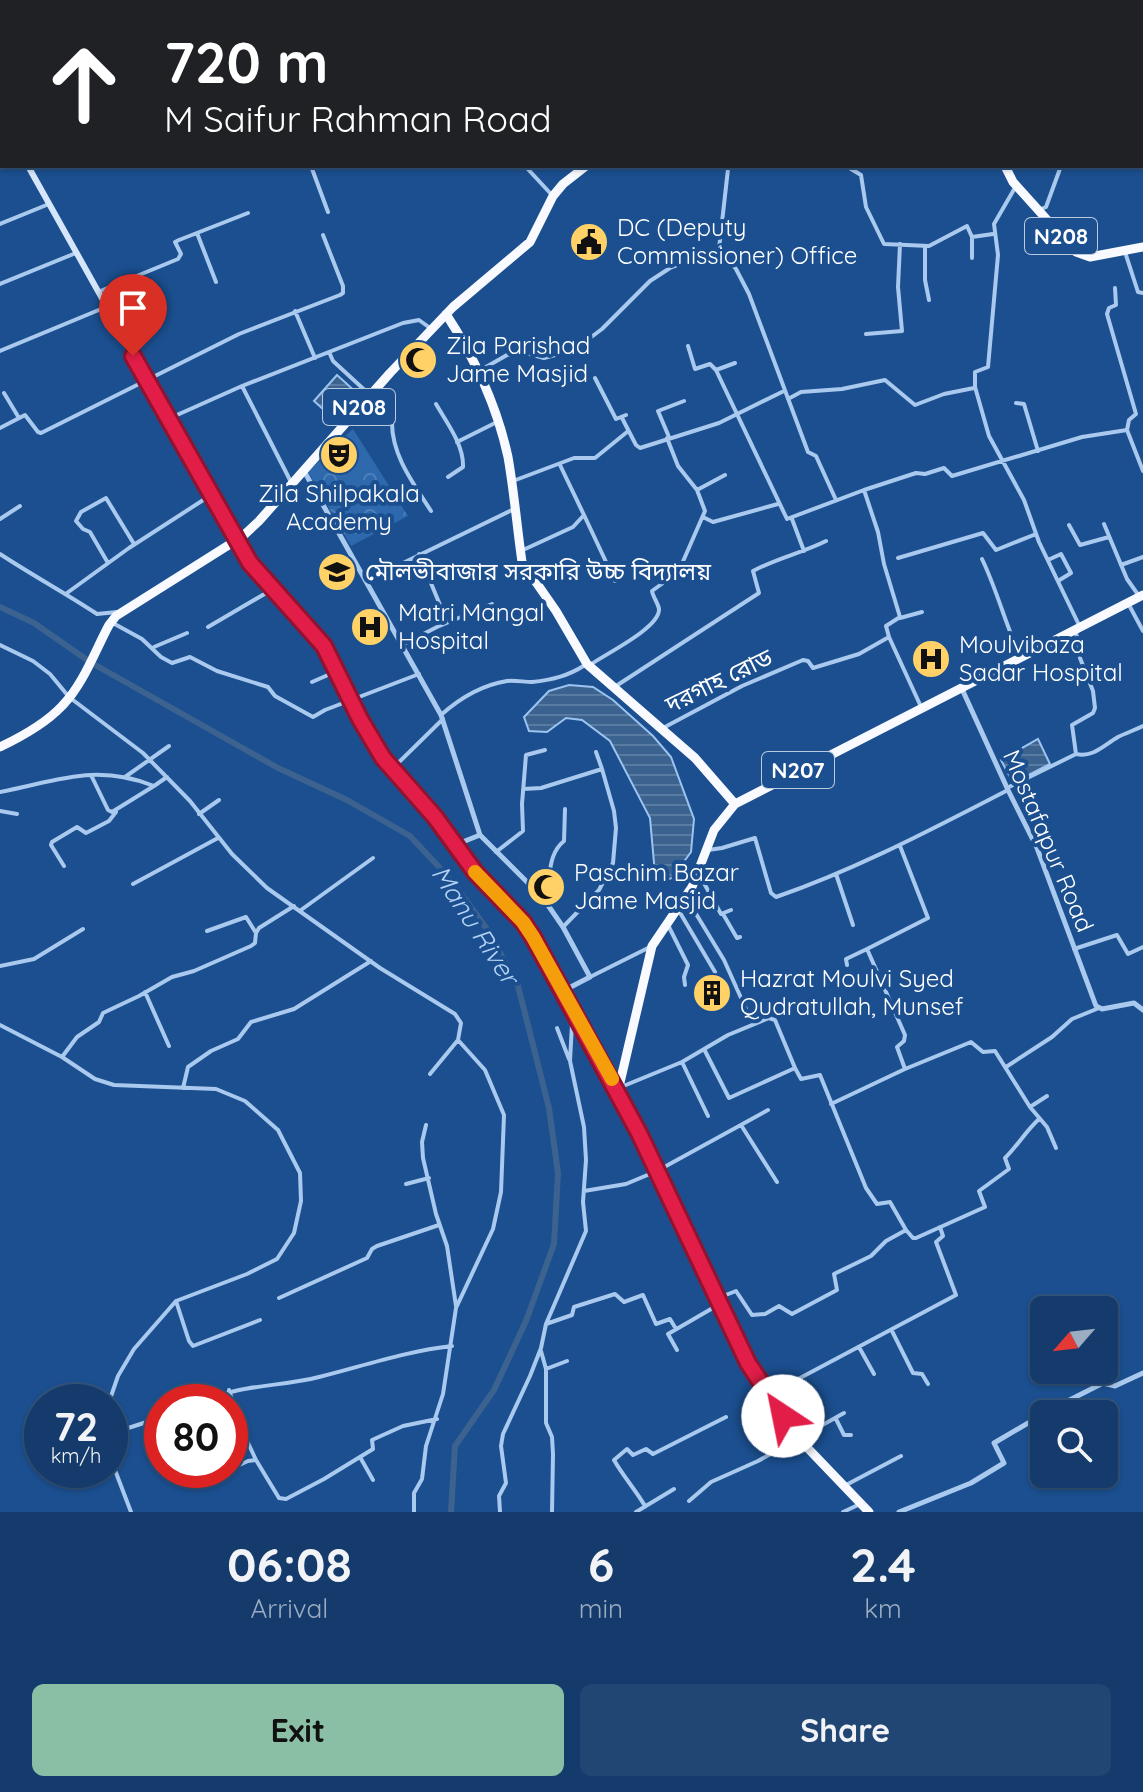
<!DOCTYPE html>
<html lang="en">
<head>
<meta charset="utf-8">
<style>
	:root { --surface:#143b6b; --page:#214673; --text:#f1f3f6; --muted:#9dadc1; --line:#33557e; --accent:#8abfa5 }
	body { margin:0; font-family:Quicksand,"Noto Sans Bengali",sans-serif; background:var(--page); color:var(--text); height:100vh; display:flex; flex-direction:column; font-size:30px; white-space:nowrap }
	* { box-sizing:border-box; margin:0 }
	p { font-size:26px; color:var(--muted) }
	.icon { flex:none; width:44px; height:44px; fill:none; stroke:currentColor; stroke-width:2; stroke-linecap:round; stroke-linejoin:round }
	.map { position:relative; height:1512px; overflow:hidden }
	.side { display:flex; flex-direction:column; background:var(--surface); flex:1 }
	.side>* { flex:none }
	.banner { position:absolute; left:0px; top:0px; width:1144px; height:168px; box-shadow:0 2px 6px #0004,0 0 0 2px var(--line); background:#202124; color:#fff; overflow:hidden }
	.needle { width:52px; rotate:242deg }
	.fabs { position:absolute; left:1030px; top:1296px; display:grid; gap:16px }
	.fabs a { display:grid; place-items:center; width:88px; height:88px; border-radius:12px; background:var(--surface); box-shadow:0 2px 6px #0004,0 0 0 2px var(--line); font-size:40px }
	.speed { position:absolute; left:24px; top:1384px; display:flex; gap:16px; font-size:40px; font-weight:700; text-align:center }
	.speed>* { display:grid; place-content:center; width:104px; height:104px; border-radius:50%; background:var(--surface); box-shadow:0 2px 6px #0004,0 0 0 2px var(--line); line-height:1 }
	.speed small { font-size:20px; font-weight:400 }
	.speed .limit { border:12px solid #d22; background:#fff; color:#111 }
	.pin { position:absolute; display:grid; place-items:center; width:68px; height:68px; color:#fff; margin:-82px -34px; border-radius:50% 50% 50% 0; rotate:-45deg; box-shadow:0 0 8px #0007 }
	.pin .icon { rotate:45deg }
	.me { position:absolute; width:88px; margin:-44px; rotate:326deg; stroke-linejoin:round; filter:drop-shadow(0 0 6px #0008) }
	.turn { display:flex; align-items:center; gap:28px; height:168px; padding:0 32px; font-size:36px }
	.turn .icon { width:104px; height:104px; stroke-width:2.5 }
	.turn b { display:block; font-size:56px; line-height:68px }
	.eta { display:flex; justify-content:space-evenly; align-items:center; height:136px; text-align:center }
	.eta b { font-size:48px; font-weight:700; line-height:56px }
	.action { display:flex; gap:16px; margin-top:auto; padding:16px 32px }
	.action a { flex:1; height:92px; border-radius:12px; background:var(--accent); color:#111; font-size:32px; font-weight:700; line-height:92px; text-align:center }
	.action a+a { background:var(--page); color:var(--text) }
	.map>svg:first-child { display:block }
	.forest { fill:url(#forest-crowns) }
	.water { fill:url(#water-rules); stroke:#9cc4f0; stroke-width:2 }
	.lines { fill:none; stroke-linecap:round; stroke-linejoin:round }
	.river { stroke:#3c6290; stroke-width:6 }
	.minor { stroke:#a9c9ee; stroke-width:4 }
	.tertiary { stroke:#a9c9ee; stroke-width:5 }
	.secondary { stroke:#d6e6fa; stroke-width:6 }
	.trunk { stroke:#f8faff; stroke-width:9 }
	.route-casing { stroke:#92132f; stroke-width:20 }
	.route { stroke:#e11d48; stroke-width:14 }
	.slow { stroke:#f59e0b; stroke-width:14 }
	.labels { text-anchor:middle; stroke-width:8; stroke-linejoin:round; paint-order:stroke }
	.shield { fill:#1b4f8f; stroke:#bbcadd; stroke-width:2 }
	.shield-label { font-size:22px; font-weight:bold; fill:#fff }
	.poi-label { font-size:24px; fill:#fff; stroke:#1b4f8f; text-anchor:start }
	.street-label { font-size:24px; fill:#fff; stroke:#1b4f8f }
	.water-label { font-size:26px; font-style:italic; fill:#b5d3f5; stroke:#1b4f8f }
</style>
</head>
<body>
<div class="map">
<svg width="1143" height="1512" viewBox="0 0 1143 1512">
	<defs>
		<pattern id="forest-crowns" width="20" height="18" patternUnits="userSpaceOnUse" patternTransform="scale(2)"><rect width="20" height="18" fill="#2e69ad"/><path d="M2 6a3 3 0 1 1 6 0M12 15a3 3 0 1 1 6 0" fill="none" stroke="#4d80b9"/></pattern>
		<pattern id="water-rules" width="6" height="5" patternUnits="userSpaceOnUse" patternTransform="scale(2)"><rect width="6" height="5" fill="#3c6290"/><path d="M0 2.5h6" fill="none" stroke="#597aa1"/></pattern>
	</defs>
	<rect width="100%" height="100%" fill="#1b4f8f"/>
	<path class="forest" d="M 353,429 L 408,516 L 351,546 L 308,472 Z"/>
	<path class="water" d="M 337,375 L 358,394 L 334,419 L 314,401 Z
		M 569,685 L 593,687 L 613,700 L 653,736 L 671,757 L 694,819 L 691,852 L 672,878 L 663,881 L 655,874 L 650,818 L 610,741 L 582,720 L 566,718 L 547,732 L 529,731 L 524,717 L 549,691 Z
		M 1038,739 L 1050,764 L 1013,783 L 1001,760 Z"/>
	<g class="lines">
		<path class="river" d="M 0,607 L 34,623 L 90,662 L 278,768 L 347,800 L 410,836 L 453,882 L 489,932 L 518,986 L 549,1108 L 558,1173 L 554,1244 L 526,1321 L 494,1390 L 455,1446 L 451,1512"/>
		<path class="minor" d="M 8,0 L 9,2
			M 447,0 L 448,2
			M 123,2 L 123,0
			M 261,2 L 266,0
			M 727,2 L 727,0
			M 0,18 L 2,18
			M 0,58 L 2,58
			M 311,166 L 328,212
			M 525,166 L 551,194
			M 686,166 L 698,166
			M 846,166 L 861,175 L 866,207 L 884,244 L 929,246 L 967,226 L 972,237 L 972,258
			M 1016,186 L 994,224 L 998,255 L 988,367 L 975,372 L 975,387 L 989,436 L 1024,500 L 1039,542 L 1079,625
			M 1041,209 L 1046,207 L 1061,166
			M 0,224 L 49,204
			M 197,233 L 216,282
			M 972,237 L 993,234
			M 925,246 L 925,280 L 929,300
			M 719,249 L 736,269 L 749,294 L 808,452 L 816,456 L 836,500
			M 1125,252 L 1138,292 L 1143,293
			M 0,284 L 76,253
			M 1115,288 L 1116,305 L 1109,308 L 1107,314 L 1136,414 L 1129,420 L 1127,430 L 1143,471
			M 98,292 L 178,259 L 181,254 L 175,242 L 179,240 L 248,213
			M 295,311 L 315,358
			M 866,334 L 902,331 L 898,287 L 900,244
			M 688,346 L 695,369 L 710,364 L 716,370 L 787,519 L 864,490 L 916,473 L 925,474 L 944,468 L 952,476 L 1082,437 L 1127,430
			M 0,351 L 106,307
			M 329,352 L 333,361 L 370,395 L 392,423 C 392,456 414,484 431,511
			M 716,370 L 735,363
			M 479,371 L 507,355 L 522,352 L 544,358 L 574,350 L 602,329 L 650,281 L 670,268 L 719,249 L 728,169 L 735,166
			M 595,378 L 616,419 L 626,415
			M 242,386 L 291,482
			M 4,393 L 19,418
			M 788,399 L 801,392 L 842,389 L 885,380 L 915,405 L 944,394 L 974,388
			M 1016,403 L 1024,404 L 1038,451
			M 436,404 C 447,423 464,445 463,467 L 448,477
			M 622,418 L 636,445 L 640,448 L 719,423 L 784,391
			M 168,419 L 242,386 L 403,323 L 419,320 L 430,328
			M 0,428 L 25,415 L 38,432 L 41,433 L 239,334 L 340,295 L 343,293 L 343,286 L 323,235
			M 669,437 L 658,411 L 684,401
			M 457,442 L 497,422
			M 513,481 L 574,458 L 595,458 L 627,432
			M 697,490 L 725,475
			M 864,490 L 878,532 L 884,564 L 900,617 L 886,626 L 889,637
			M 584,515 L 615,581
			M 703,517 L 713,522 L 778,504
			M 0,519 L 20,506
			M 792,519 L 804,551
			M 1104,524 L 1127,579 L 1139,596
			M 1069,525 L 1080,545 L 1109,537
			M 523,550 L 573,527 L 584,515 L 560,465
			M 0,554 C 32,575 65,593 97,614 L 117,612
			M 419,554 L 447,622
			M 898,558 L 983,533 L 996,550 L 1036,534
			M 982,559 C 997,590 1005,623 1020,656
			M 1048,560 L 1061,554 L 1071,573 L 1058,581
			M 108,563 L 90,532 L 83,529 L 76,521 L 81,512 L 106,498 L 134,544
			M 1121,565 L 1143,557
			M 366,581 L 514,509
			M 67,593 L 129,548 L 211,495
			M 1129,605 L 1143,631
			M 900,618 L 922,612
			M 111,622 L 142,639 L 161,657 L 172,663 L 190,657 L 217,671 L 268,687 L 275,696 L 313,717 L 325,710 L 419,674
			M 208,627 L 273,589
			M 1076,632 L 1080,658 L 1093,691 L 1095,708 L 1093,713 L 1072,725 L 1076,754
			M 0,645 L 33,661 L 50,674 L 69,697 L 143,753 L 190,801 L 232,854 L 267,888 L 380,968 L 455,1014 L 461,1023 L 458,1040 L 485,1070 L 504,1115 L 501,1192 L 493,1229 L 456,1308 L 443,1394 L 426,1446 L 422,1479 L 414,1493 L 414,1512
			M 402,645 L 437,627 L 492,604
			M 154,647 L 187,633
			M 590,665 C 605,654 660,628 659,609 C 658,603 653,597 652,591 L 674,575 L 681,566 L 705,511 L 697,490 L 678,466 L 667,438
			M 312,682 L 337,671
			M 616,686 L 759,593 L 753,571 C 777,558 802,553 826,541
			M 441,715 C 460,698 482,685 507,681 C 515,680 524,682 532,682 C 552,680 568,676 585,665
			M 663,728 L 742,686 L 803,660 L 808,661 L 813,668 L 859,654 L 889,637 L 922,709
			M 596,752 L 602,769
			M 393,768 L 443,719
			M 91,775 L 108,810 L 112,812 L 154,786
			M 125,777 L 169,746
			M 1007,788 L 1076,754 C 1093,758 1104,745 1118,737 C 1126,733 1135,730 1143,726
			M 523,789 L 541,788 L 602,769 L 614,811 L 616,828 L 613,863 L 599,890 L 563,927
			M 0,792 C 57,781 95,763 154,786 L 167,777
			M 0,811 L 17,814
			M 199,814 L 219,800
			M 708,850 L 722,848 L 755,838 L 771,893 L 776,897 C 857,869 932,829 1008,790
			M 496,852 L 523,831 L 522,804 L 526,755 L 545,750
			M 64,866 L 51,845 L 52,842 L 77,827 L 86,833 L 109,821 L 116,812
			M 836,874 L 853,925
			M 700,876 L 721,914 L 731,910
			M 133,884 L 218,838
			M 543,898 L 558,888 L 549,876 C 551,862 553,850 564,841 L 565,809
			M 687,899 L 724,960 L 746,1009
			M 301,910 L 373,858
			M 679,911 L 715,972
			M 723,914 L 737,938 L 740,937
			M 668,925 L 688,965 L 684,977 L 685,985
			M 207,931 L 246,917 L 256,933
			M 1074,949 L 1117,935 L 1128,954 L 1143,947
			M 847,965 L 846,959 L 867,949
			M 0,966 L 34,959 L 83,929
			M 590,977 L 652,946
			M 145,992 L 169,1046
			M 0,1025 L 62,1057 L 95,1079 L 114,1085 L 216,1089 L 245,1101 L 278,1130 L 300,1173 L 301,1201 L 294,1233 L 277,1259 L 247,1274 L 176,1301 L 134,1349 L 118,1376 L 109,1402
			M 557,1028 L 569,1059
			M 62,1057 L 77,1037 L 99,1022 L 103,1013 L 139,996 L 172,977 L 194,971 L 251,946 L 255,943 L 256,933 L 259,928 L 294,906
			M 682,1062 L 708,1116
			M 1006,1067 L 1052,1037 L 1072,1019 L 1099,1008
			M 795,1068 L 801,1079 L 820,1075 L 866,1188 L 877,1204 L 890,1202 L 906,1230
			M 905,1069 L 971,1042 L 983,1052 L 995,1051 L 1030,1107 L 1047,1127 L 1056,1148
			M 430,1074 L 458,1040
			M 621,1087 L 682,1062 L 728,1035 L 769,1018 L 775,1020 L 795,1068 L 729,1098 L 704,1049
			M 183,1088 L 188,1067 L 211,1051 L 238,1039 L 251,1022 L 294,1009 L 371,961
			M 831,1104 L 905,1069 L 897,1047 L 904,1041 L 905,1035 L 867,949 L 928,918 L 900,846
			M 1030,1107 L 1047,1096
			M 426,1125 L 422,1142 L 423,1158 L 436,1214 L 447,1246 L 456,1306
			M 741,1125 L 777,1182
			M 406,1184 L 429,1178
			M 584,1191 L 626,1184 L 657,1171 L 768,1110
			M 279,1298 L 367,1258 L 372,1249 L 377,1246 L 439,1225
			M 718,1298 L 736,1291 L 752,1315 L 765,1314 L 779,1306 L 792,1314 L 837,1290 L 834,1274 L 871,1256 L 886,1241 L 906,1230 L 913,1238 L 916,1238 L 985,1207 L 979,1191 L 1009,1169 L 1005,1158 C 1018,1145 1026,1131 1039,1119
			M 176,1301 L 189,1341 L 193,1346 L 260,1320
			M 546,1324 L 572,1315 L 574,1307 L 615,1294 L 624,1302 L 643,1295 L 656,1324 L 670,1319 L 676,1329
			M 892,1331 L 913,1373 L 922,1374 L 928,1384
			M 859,1347 L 874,1374
			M 677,1350 L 668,1334 L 718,1305
			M 541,1351 L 546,1369 L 546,1423 L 552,1437 L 553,1454 L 552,1512
			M 546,1369 L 567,1361
			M 229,1390 L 241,1428 L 256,1460
			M 770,1394 L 956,1295 L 936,1242 L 943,1236 L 940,1227
			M 204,1402 C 239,1384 280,1387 319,1377 C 363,1366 407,1351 452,1346
			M 836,1419 L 844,1435 L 851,1435
			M 110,1434 L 162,1417
			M 110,1457 L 131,1512
			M 360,1457 L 373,1480
			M 220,1474 L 248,1461 L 256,1460 L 279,1498 L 286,1499 L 324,1479 L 373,1449 L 372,1440 L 403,1426 L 437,1419
			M 846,1485 L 901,1456
			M 689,1501 L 711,1482 L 758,1461 L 844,1413
			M 645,1506 C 635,1489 623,1476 614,1460 L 627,1449 L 633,1455 L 646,1449 L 653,1454 L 726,1417
			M 500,1512 L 499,1496 L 506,1483 L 501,1446 L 503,1434 L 530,1376 L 541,1348 L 546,1324 L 586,1231 L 583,1202 L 586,1160 L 584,1127 L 570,1061 L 572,1024 L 569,1011 L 573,1009
			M 636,1512 L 674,1489
			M 843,1512 L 858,1505"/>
		<path class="tertiary" d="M 950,2 L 950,0
			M 304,471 L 441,715 L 480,835 L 543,898 L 563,927 L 590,977 L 563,991
			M 962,689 L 1008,790 L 1037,848 L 1096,1006 L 1102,1009 L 1134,1003 L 1143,1010
			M 455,845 L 480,835
			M 899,1512 L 971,1483 L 1004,1463 L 994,1443 L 1052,1409 L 1103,1383 L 1115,1386 L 1143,1373"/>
		<path class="secondary" d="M 0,115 L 2,119
			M 28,166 L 250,563 L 324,646 L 360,719 L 383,758 L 435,817 L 475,872 L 523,922 L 533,937 L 618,1091"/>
		<path class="trunk" d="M 1005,166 L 1013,182 L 1076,252 L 1090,257 L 1143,247
			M 446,314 C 474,357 497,406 508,457 C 514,491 517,527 522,562 L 556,611 L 587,664 L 695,758 L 735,804
			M 0,747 C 21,737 46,723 62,706 C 83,685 95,651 109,625 L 116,616 L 243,536 L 259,521 L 390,373 L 453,307 L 530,242 L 553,196 L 563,184 L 586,166
			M 869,1512 L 798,1438 L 748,1363 L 618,1091 L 652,946 L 692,887 L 714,830 L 735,804 L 1143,595"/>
	</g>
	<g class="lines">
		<defs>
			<path id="route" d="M 133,356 L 250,563 L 324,646 L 360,719 L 383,758 L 435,817 L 475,872 L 523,922 L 533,937 L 639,1133 L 748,1363 L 783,1416"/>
		</defs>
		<use href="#route" class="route-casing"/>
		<use href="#route" class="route"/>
		<path class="slow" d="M 475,872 L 523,922 L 533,937 L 612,1079"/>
	</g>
	<defs>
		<symbol id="civic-disc" viewBox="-11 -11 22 22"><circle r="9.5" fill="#ffd166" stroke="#1b4f8f"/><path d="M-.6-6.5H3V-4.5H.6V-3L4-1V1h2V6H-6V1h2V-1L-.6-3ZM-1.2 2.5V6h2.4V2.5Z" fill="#111"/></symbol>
		<symbol id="mosque-disc" viewBox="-11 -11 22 22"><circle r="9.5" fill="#ffd166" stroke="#1b4f8f"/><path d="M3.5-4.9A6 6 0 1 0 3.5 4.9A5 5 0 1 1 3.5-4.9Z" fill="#111"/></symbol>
		<symbol id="theatre-disc" viewBox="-11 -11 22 22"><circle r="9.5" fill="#ffd166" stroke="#1b4f8f"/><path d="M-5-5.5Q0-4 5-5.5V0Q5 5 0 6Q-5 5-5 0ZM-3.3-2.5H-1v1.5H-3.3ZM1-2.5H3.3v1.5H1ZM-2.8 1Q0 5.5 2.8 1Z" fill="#111"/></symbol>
		<symbol id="school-disc" viewBox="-11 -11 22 22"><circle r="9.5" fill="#ffd166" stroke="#1b4f8f"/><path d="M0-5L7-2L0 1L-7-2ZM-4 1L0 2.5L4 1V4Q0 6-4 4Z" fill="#111"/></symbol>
		<symbol id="hospital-disc" viewBox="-11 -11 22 22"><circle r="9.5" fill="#ffd166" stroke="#1b4f8f"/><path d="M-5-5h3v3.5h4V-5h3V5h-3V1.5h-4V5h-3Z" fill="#111"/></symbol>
		<symbol id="building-disc" viewBox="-11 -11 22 22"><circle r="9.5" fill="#ffd166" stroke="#1b4f8f"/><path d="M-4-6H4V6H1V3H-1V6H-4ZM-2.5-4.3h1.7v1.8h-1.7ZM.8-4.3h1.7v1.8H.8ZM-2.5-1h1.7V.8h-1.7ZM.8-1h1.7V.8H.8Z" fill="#111"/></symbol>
	</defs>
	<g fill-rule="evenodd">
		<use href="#civic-disc" x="567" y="220" width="44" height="44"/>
		<use href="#mosque-disc" x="396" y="338" width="44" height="44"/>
		<use href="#theatre-disc" x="317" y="433" width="44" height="44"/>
		<use href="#school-disc" x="315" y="550" width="44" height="44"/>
		<use href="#hospital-disc" x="348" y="605" width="44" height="44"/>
		<use href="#hospital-disc" x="909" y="637" width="44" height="44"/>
		<use href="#mosque-disc" x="524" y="865" width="44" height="44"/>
		<use href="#building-disc" x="690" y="971" width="44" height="44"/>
	</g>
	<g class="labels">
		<g class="shield">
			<rect x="1025" y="218" width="72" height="36" rx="6"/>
			<rect x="323" y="389" width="72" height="36" rx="6"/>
			<rect x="762" y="752" width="72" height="36" rx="6"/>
		</g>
		<g class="shield-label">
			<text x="1061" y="244">N208</text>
			<text x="359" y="415">N208</text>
			<text x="798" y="778">N207</text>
		</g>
		<g class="poi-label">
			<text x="617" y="236">DC (Deputy<tspan x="617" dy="28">Commissioner) Office</tspan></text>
			<text x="446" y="354">Zila Parishad<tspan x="446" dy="28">Jame Masjid</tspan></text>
			<text x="339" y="502" text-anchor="middle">Zila Shilpakala<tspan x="339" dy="28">Academy</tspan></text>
			<text x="365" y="580">মৌলভীবাজার সরকারি উচ্চ বিদ্যালয়</text>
			<text x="398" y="621">Matri Mangal<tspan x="398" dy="28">Hospital</tspan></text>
			<text x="959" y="653">Moulvibaza<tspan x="959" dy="28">Sadar Hospital</tspan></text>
			<text x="574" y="881">Paschim Bazar<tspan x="574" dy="28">Jame Masjid</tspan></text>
			<text x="740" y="987">Hazrat Moulvi Syed<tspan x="740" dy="28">Qudratullah, Munsef</tspan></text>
		</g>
		<g class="street-label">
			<text transform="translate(719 681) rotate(-26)" y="8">দরগাহ রোড</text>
			<text transform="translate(1048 841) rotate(67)" y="8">Mostafapur Road</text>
		</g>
		<g class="water-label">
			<text transform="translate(475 925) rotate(57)" y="9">Manu River</text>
		</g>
	</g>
</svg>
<div class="fabs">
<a><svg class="needle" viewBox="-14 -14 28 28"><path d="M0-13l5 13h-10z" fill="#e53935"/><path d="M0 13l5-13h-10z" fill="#9dadc1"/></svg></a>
<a><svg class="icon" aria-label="search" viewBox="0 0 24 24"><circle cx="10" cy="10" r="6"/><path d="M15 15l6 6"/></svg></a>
</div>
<div class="speed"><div>72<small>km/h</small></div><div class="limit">80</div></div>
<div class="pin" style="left:133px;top:356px;background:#d93025"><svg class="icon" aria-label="arrive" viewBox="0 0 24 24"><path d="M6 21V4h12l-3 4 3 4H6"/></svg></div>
<svg class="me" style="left:783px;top:1416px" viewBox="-20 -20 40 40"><circle r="19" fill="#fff"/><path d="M0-13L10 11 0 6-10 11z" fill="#e11d48"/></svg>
<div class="banner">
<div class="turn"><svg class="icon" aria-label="ahead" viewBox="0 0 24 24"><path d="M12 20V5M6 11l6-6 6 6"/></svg><div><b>720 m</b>M Saifur Rahman Road</div></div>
</div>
</div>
<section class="side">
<div class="eta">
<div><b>06:08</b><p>Arrival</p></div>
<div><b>6</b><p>min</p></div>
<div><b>2.4</b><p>km</p></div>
</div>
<div class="action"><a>Exit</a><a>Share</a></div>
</section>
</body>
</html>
